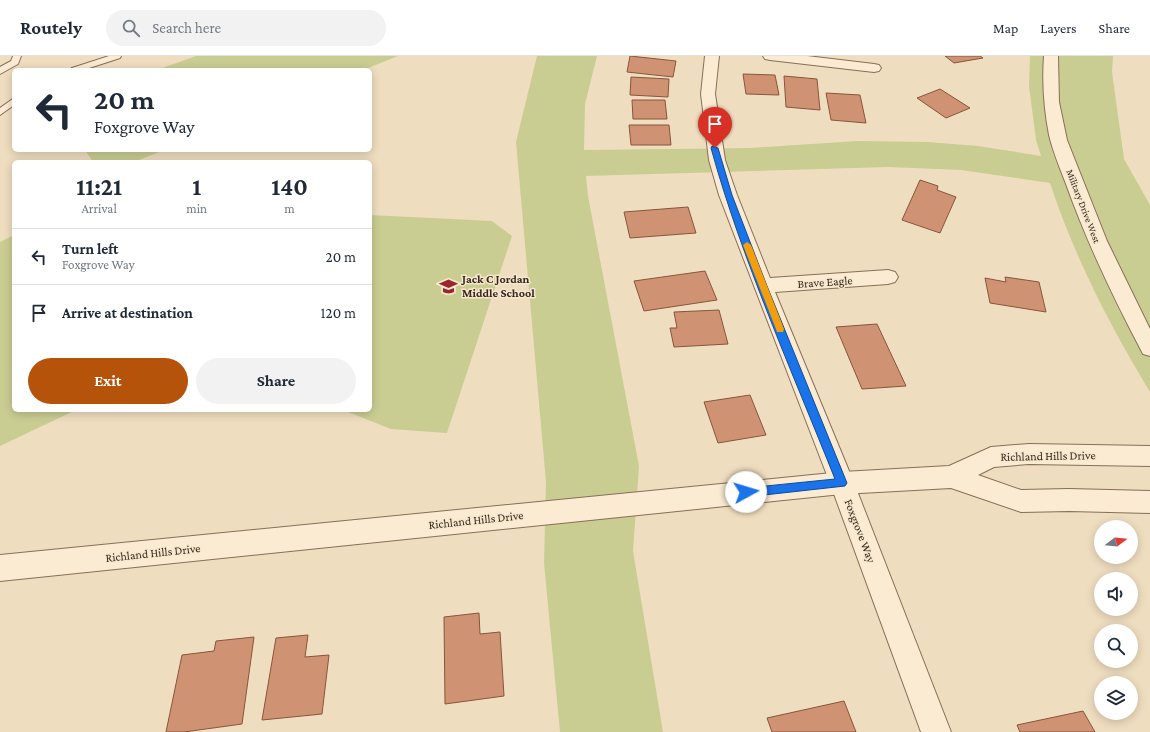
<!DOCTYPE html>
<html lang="en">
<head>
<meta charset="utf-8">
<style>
	:root { --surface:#fff; --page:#f2f2f3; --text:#1f2937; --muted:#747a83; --line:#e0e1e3; --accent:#b45309 }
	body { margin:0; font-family:"Crimson Pro",serif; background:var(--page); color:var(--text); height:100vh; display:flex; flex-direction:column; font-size:15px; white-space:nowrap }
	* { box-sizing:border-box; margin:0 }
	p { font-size:13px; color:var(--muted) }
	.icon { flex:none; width:22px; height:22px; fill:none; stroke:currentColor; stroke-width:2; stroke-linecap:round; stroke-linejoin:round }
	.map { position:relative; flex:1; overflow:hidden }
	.details { position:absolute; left:12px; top:104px; width:360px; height:252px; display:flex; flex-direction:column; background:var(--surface); border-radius:6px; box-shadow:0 2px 10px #0003 }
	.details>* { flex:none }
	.top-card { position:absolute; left:12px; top:12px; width:360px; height:84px; border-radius:6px; box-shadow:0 2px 10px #0003; background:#fff; color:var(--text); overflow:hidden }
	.needle { width:26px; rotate:74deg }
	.controls { position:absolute; left:1094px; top:464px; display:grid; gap:8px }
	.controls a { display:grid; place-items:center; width:44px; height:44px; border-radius:50%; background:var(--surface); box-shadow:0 2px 10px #0003; font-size:20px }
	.pin { position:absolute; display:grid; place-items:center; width:34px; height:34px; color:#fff; margin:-41px -17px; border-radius:50% 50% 50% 0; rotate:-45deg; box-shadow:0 0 4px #0007 }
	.pin .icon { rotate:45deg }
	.me { position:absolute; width:44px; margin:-22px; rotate:84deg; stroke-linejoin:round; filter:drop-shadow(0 0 3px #0008) }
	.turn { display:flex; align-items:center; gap:14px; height:84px; padding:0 16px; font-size:18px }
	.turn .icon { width:52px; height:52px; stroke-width:2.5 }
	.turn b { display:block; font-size:28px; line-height:34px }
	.eta { display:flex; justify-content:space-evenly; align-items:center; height:68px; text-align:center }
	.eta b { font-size:24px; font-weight:700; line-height:28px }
	.primary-button { display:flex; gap:8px; margin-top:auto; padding:8px 16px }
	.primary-button a { flex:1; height:46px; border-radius:24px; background:var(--accent); color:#fff; font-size:16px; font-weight:700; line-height:46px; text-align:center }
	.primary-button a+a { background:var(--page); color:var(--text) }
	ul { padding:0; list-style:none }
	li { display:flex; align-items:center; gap:12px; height:56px; padding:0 16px; border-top:1px solid var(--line) }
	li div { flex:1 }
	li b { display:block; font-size:15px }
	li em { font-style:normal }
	header { display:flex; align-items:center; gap:24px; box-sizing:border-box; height:56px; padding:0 20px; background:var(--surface); border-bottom:1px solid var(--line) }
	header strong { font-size:19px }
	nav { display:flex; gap:22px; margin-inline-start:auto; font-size:14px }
	.search { width:280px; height:36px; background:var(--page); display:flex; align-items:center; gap:10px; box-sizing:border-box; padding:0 14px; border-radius:22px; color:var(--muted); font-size:15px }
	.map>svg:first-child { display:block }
	.green { fill:#cacd92 }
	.building { fill:#cf9373; stroke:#88553c }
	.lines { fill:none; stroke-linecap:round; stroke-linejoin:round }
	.service-casing { stroke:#886e57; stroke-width:2 }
	.minor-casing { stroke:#886e57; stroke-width:2 }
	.tertiary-casing { stroke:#886e57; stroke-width:2 }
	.service { fill:#faebd2; fill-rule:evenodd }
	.minor { fill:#faebd2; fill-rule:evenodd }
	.tertiary { fill:#faebd2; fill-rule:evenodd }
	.route { fill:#1a73e8; stroke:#114b97 }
	.slow { fill:#f59e0b }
	.labels { text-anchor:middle; stroke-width:3; stroke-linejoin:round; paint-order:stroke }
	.far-street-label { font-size:10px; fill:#37271c; stroke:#f6e8ce }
	.poi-label { font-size:12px; font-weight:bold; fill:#37271c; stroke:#f6e8ce; text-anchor:start }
	.street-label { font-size:12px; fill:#37271c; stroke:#f6e8ce }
</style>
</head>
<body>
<header>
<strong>Routely</strong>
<div class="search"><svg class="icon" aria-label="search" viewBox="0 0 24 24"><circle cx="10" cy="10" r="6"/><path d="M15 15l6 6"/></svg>Search here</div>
<nav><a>Map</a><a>Layers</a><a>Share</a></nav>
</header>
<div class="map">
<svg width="1150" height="676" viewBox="0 0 1150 676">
	<rect width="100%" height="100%" fill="#efddbf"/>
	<path class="green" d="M 196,0 L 398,0 L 363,14 L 157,14 Z
		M 537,0 L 597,0 L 585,48 L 584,94 L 750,92 L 857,85 L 928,86 L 978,90 L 1041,100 L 1036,84 L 1029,30 L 1030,0 L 1113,0 L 1112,16 L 1124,103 L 1150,149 L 1150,336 C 1110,270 1074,200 1050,127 L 961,114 L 888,111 L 586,120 L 588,140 L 639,410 L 633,495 L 663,676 L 560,676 L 544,507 L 546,426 L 516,86 Z
		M 85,94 L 164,94 L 134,106 L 93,106 Z
		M 370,159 L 492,165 L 512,180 L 447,377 L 391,373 L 343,354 L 370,354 Z
		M 14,179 L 14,354 L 76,354 L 0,390 L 0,186 Z"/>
	<path class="building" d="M 630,0 L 676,5 L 673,21 L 627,16 Z
		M 945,0 L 980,0 L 983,2 L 954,7 Z
		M 743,18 L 775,19 L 779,39 L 746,38 Z
		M 784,20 L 817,23 L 820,54 L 786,51 Z
		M 631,21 L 669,23 L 668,41 L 630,39 Z
		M 940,33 L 970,52 L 946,62 L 917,42 Z
		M 826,37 L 860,39 L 866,67 L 831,64 Z
		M 632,44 L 665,44 L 667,63 L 633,63 Z
		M 629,69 L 669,69 L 671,89 L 631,89 Z
		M 920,124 L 938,130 L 937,134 L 956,141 L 940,177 L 902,164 Z
		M 688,151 L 696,177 L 630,182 L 624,156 Z
		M 705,215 L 717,244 L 644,255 L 634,225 Z
		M 1005,221 L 1039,226 L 1046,256 L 990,247 L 985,222 L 1006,226 Z
		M 719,254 L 728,288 L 674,291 L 670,272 L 677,272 L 674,256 Z
		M 877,268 L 906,330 L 862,333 L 836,271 Z
		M 750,339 L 766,379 L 718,387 L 704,346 Z
		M 479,557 L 480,578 L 500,576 L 504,640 L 445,648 L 444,561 Z
		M 308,579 L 305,601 L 329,599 L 322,658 L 262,664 L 276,582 Z
		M 254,581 L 242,668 L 184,676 L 166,676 L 182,599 L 214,595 L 216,585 Z
		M 844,645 L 856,676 L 772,676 L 767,662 Z
		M 1083,655 L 1095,676 L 1020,676 L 1017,669 Z"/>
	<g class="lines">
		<defs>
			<path id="service" d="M 13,0 L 21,0 L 18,8 L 0,18 L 0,11 L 11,5 Z
				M 109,0 L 121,0 L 120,2 L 83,14 L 71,14 L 72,12 Z
				M 14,42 L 14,49 L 0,59 L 0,52 Z"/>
			<path id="minor" d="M 705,0 L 719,0 L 715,38 L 725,104 L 737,139 L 770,222 L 888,214 L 895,216 L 898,221 L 895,226 L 888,228 L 775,236 L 854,427 L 951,676 L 921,676 L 830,427 L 719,139 L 709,104 L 701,38 Z
				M 763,0 L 807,0 L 874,8 L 879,9 L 881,12 L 879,15 L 874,16 L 770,4 L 765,3 Z"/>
			<path id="tertiary" d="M 1044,0 L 1058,0 L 1059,46 L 1067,84 L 1107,185 L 1150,273 L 1150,300 L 1143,298 C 1114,243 1087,187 1066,128 C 1060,112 1053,96 1049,79 C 1044,53 1042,27 1044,0 Z
				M 1029,388 L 1150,390 L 1150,410 L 1029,408 L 994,411 L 978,419 L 1021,434 L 1069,433 L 1150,435 L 1150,457 L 1069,455 L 1021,456 L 951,432 L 842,438 L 0,525 L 0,499 L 842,416 L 949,410 L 991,391 Z"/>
		</defs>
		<use href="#service" class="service-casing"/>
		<use href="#minor" class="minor-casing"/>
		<use href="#tertiary" class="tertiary-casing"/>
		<use href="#service" class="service"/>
		<use href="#minor" class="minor"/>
		<use href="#tertiary" class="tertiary"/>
	</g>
	<path class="route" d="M 712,90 L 718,92 L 732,139 L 767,230 L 847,427 L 845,430 L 746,441 L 743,440 L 741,436 L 743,433 L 746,432 L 835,423 C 792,315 742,204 711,92 Z"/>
	<path class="slow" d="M 747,186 L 751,189 L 784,273 L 783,276 L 777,276 L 776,273 L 743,189 Z"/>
	<defs>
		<symbol id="school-bare" viewBox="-9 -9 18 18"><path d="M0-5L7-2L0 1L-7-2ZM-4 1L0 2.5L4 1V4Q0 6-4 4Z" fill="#99252d" stroke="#f6e8ce" stroke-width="2.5" paint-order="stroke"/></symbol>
	</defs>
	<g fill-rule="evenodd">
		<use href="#school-bare" x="436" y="218" width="25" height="25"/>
	</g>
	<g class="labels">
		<g class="far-street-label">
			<text transform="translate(1084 150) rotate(69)" y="4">Military Drive West</text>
		</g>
		<g class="poi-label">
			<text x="462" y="227">Jack C Jordan<tspan x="462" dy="14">Middle School</tspan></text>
		</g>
		<g class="street-label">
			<text transform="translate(825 226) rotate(-4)" y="4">Brave Eagle</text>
			<text transform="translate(1048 400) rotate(-1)" y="4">Richland Hills Drive</text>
			<text transform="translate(476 464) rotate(-6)" y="4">Richland Hills Drive</text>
			<text transform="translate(860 475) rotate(69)" y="4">Foxgrove Way</text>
			<text transform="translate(153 497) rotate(-6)" y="4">Richland Hills Drive</text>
		</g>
	</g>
</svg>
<div class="controls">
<a><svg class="needle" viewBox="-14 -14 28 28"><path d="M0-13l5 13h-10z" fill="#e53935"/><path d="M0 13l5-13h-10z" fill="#747a83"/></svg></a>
<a><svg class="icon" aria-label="sound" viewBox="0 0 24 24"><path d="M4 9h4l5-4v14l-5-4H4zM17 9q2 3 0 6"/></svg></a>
<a><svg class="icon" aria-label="search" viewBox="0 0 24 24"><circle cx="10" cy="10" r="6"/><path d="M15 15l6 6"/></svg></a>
<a><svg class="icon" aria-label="layers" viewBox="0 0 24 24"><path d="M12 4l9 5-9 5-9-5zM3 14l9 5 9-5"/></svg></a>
</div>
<div class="pin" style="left:715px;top:92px;background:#d93025"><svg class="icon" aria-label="arrive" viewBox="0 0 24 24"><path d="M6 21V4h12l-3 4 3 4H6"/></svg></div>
<svg class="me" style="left:746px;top:436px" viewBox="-20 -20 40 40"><circle r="19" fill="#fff"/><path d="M0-13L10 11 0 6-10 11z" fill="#1a73e8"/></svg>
<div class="top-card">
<div class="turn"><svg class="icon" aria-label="left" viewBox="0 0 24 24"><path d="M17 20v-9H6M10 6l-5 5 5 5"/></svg><div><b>20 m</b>Foxgrove Way</div></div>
</div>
<section class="details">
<div class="eta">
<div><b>11:21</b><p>Arrival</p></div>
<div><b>1</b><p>min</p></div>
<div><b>140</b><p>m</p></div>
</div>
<ul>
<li><svg class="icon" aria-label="left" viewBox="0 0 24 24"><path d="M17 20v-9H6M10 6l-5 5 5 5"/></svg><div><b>Turn left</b><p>Foxgrove Way</p></div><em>20 m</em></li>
<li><svg class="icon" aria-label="arrive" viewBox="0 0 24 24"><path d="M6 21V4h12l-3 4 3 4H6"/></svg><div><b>Arrive at destination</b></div><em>120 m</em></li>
</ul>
<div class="primary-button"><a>Exit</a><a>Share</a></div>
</section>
</div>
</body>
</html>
